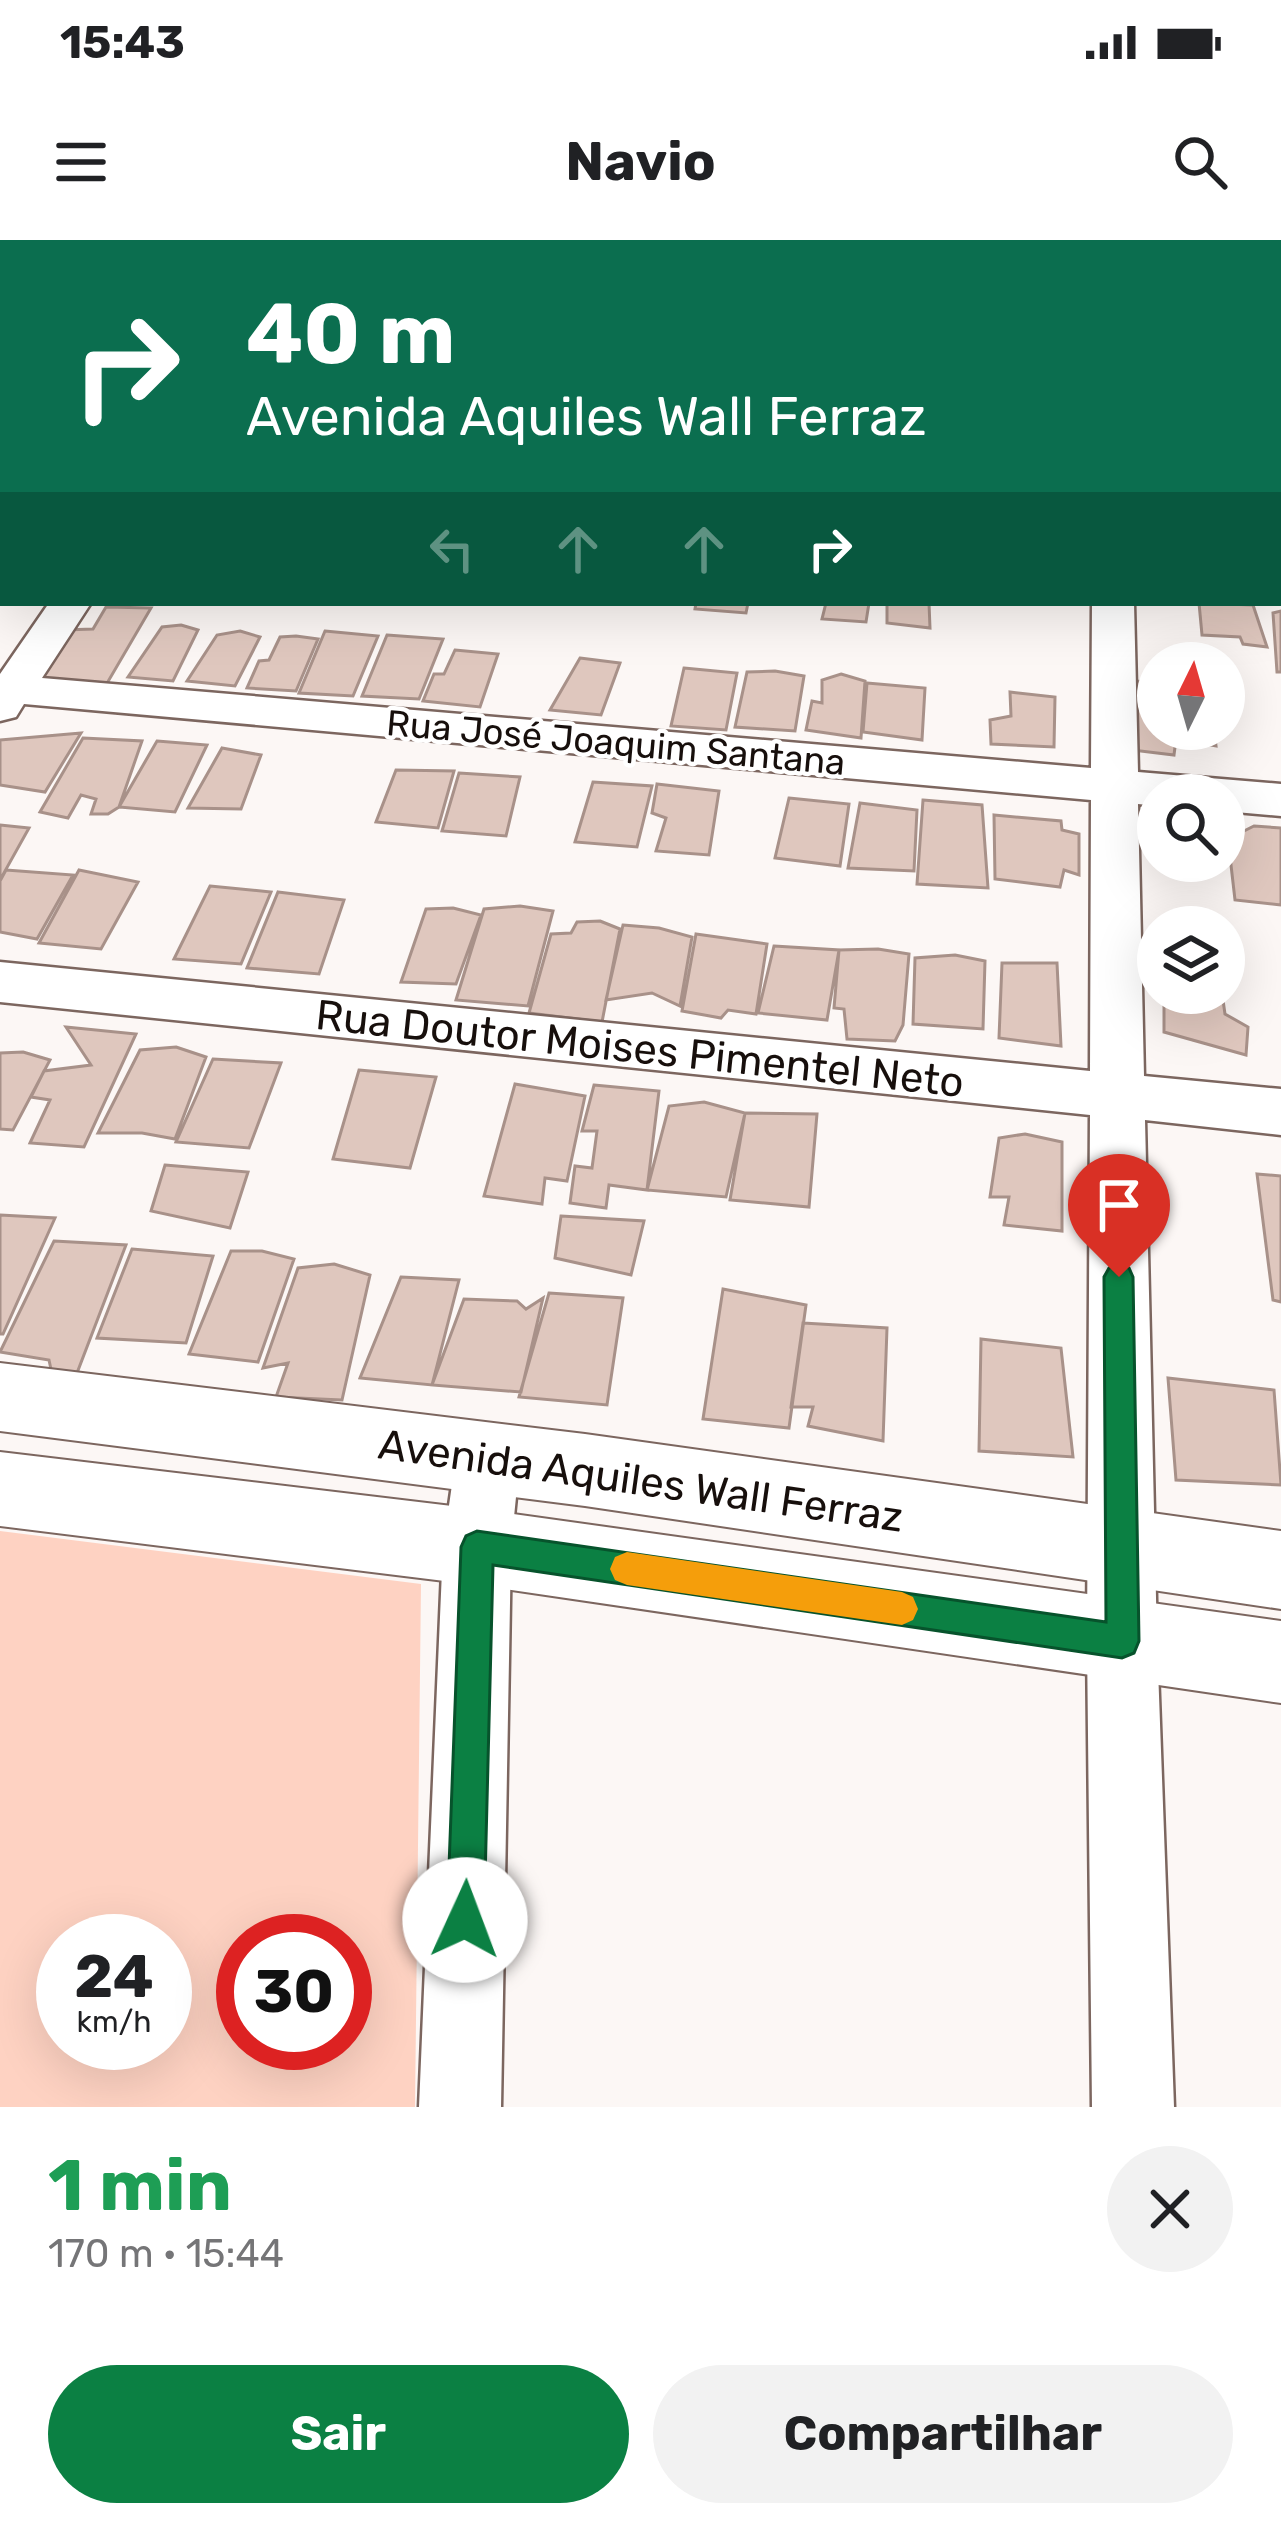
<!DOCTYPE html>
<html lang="pt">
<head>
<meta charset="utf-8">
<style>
	:root { --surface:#fff; --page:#f2f2f2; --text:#202124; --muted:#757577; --accent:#0b8043 }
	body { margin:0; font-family:Rubik,sans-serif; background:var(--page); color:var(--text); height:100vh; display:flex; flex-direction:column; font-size:45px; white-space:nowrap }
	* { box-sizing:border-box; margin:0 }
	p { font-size:39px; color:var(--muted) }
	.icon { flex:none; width:66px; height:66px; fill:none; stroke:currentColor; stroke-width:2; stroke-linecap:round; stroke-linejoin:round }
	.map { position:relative; height:1867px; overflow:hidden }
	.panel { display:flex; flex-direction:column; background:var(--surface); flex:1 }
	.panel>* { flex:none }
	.hud { position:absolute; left:0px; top:0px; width:1281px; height:366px; box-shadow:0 12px 48px #0002; background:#0b6e4f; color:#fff; overflow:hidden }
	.needle { width:78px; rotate:5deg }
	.fabs { position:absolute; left:1137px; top:402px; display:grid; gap:24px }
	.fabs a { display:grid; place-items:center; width:108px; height:108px; border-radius:50%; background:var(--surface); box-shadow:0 12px 48px #0002; font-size:60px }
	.speed { position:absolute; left:36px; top:1674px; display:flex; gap:24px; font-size:60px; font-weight:700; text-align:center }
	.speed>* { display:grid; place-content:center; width:156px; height:156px; border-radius:50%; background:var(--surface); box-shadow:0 12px 48px #0002; line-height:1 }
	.speed small { font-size:30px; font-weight:400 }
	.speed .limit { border:18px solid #d22; background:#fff; color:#111 }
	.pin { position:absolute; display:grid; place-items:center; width:102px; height:102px; color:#fff; margin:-123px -51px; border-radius:50% 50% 50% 0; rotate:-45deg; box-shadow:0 0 12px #0007 }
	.pin .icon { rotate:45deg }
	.me { position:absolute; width:132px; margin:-66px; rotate:2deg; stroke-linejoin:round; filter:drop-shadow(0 0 9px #0008) }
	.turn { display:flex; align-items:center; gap:42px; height:252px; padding:0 48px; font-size:54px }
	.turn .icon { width:156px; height:156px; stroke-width:2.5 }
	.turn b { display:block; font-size:84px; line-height:102px }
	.lanes { display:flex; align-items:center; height:114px; padding:0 48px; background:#0003; justify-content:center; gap:60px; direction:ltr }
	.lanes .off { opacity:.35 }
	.round { display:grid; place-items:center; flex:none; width:126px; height:126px; border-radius:63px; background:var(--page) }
	.head { display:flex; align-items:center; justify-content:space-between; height:204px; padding:0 48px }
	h1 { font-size:72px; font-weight:700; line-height:90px; color:#1e9e55 }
	.button { display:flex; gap:24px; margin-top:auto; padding:24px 48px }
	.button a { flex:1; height:138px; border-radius:72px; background:var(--accent); color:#fff; font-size:48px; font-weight:700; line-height:138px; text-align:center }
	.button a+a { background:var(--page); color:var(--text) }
	.status { display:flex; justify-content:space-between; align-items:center; height:84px; padding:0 60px; background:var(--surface); direction:ltr }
	.status svg { height:33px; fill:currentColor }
	header { display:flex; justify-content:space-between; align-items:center; height:156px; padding:0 48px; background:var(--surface); font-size:54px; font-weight:700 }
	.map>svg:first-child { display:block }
	.green { fill:#fed2c2; fill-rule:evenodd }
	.building { fill:#dfc7be; stroke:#a89189; stroke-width:3 }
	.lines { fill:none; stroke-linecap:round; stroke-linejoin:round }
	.minor-casing { stroke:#7c665f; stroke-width:5 }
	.major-casing { stroke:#7c665f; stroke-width:4 }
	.minor { fill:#fff; fill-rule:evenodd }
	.major { fill:#fff; fill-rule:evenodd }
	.route { fill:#0b8043; stroke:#07532c; stroke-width:3 }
	.slow { fill:#f59e0b }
	.labels { text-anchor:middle; stroke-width:9; stroke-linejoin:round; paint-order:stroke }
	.far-street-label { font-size:36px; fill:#170f0c; stroke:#fff }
	.street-label { font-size:42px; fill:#170f0c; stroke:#fff }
</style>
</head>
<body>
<div class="status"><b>15:43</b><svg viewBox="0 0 49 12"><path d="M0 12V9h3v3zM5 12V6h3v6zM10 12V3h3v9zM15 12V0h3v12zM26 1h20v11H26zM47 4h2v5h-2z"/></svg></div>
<header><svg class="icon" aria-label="menu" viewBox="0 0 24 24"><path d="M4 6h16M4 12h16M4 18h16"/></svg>Navio<svg class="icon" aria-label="search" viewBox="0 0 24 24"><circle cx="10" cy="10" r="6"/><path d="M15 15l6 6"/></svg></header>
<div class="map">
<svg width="1281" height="1867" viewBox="0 0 1281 1867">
	<rect width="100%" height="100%" fill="#fcf7f5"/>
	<path class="green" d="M 0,1291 L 421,1344 L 415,1867 L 0,1867 ZM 63,1701 L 165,1701 L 165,1803 L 63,1803 ZM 243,1701 L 345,1701 L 345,1803 L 243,1803 Z"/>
	<path class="building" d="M 696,363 L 748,363 L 746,373 L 695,369 Z
		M 826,363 L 869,363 L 866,382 L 822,379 Z
		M 887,363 L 929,363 L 930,388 L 887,383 Z
		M 1199,363 L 1253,365 L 1267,407 L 1243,404 L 1240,397 L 1202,395 Z
		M 106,367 L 151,368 L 106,445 L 36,440 L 64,390 L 93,389 Z
		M 1281,371 L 1281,432 L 1277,432 L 1273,373 Z
		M 181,385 L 198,390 L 173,441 L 128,437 L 162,387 Z
		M 240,391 L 260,397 L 235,446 L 187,441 L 217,395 Z
		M 325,391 L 378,396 L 353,456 L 299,453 Z
		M 387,395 L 443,399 L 419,459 L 362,456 Z
		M 296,396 L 318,399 L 296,451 L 247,448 L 259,421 L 269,420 L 280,397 Z
		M 455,410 L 498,414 L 480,467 L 423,461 L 434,434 L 444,434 Z
		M 580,418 L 620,423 L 601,475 L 550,470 Z
		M 684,428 L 737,433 L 726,490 L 671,486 Z
		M 775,431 L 804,436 L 795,491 L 735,487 L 747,432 Z
		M 841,434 L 865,441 L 861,498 L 806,490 L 812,461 L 822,463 L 822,440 Z
		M 1136,441 L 1158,443 L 1158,489 L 1214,489 L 1216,506 L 1176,499 L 1174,515 L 1132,510 Z
		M 867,443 L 925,448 L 922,500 L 863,492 Z
		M 1010,452 L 1055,457 L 1054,507 L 991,504 L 990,480 L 1011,476 Z
		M 81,493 L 45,552 L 0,545 L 0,500 Z
		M 83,498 L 142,501 L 119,567 L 108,574 L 91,574 L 96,559 L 81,555 L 68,578 L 40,572 Z
		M 157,501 L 207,505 L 175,572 L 119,567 Z
		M 222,508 L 261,515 L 241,569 L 188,568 Z
		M 396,530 L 454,531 L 438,588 L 376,582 Z
		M 459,533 L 520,537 L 506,596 L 442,591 Z
		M 593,542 L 652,546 L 637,607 L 575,602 Z
		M 657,544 L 719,551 L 709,615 L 656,611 L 666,578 L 652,573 Z
		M 789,558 L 849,564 L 840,626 L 775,618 Z
		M 923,560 L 982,565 L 988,648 L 917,644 Z
		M 860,563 L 917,570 L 914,631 L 848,628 Z
		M 994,575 L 1061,581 L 1062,590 L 1079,594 L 1079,635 L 1064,630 L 1060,647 L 995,639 Z
		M 0,585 L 29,588 L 0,640 Z
		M 1254,586 L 1281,588 L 1281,665 L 1235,660 L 1228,599 Z
		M 6,630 L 73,635 L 37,699 L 0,692 L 0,641 Z
		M 79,630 L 138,642 L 101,709 L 39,703 Z
		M 210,646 L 271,652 L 241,724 L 174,719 Z
		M 278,652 L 344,660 L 319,734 L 247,728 Z
		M 520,666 L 553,671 L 528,766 L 456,760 L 484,669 Z
		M 453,668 L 481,675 L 456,744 L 401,742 L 426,669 Z
		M 600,681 L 620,689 L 602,782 L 529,773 L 551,694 L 571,693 L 577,682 Z
		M 623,685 L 659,688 L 692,697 L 680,766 L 652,753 L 606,760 Z
		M 696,694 L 767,704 L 756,774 L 728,770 L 721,778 L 682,771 Z
		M 774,706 L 839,710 L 827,780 L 758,773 Z
		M 878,709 L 909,714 L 903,785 L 895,801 L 847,799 L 844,769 L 834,768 L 839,710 Z
		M 955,715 L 985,721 L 983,789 L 913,784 L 915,718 Z
		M 1002,723 L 1057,723 L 1061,806 L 999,798 Z
		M 1164,753 L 1222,753 L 1225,774 L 1248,787 L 1246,815 L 1164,792 Z
		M 66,787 L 136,794 L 84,907 L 30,903 L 50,860 L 31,857 L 44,831 L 91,825 Z
		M 176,807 L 206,817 L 175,899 L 142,893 L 98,893 L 140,810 Z
		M 23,812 L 50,820 L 13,890 L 0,889 L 0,813 Z
		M 213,819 L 281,823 L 249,908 L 176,902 Z
		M 359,830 L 436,837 L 410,928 L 333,919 Z
		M 515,844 L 585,856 L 567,941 L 545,938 L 542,964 L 484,956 Z
		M 594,845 L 659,851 L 647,950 L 609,945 L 606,968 L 570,963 L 575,926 L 592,928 L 597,891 L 582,891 Z
		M 704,862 L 745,873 L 726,957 L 647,950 L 669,866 Z
		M 745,873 L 817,874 L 809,967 L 730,960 Z
		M 1025,894 L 1062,902 L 1062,991 L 1004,985 L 1009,957 L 990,957 L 999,898 Z
		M 165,925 L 248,932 L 230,988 L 151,971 Z
		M 1257,934 L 1281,936 L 1281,1062 L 1273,1060 Z
		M 0,975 L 55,978 L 3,1094 L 0,1094 Z
		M 561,976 L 644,981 L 631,1035 L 555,1018 Z
		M 54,1001 L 126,1005 L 77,1133 L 52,1134 L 49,1120 L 0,1112 Z
		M 132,1009 L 213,1016 L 186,1103 L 97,1098 Z
		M 231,1011 L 262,1011 L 294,1019 L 258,1122 L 189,1114 Z
		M 334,1024 L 370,1035 L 342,1160 L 276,1157 L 288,1123 L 263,1128 L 298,1028 Z
		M 401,1037 L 459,1040 L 432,1145 L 360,1138 Z
		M 723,1049 L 806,1065 L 789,1188 L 703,1179 Z
		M 549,1053 L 623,1058 L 607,1165 L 519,1157 Z
		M 543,1058 L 521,1152 L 432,1145 L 464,1059 L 517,1061 L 526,1069 Z
		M 803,1083 L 887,1088 L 883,1201 L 808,1186 L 813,1167 L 791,1167 Z
		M 981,1099 L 1061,1108 L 1073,1217 L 979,1211 Z
		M 1168,1138 L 1274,1150 L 1281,1245 L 1176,1240 Z"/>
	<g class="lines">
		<defs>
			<path id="minor" d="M 171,0 L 204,0 L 169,3 Z
				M 586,0 L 651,0 L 653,3 L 588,3 Z
				M 755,0 L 787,0 L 754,3 Z
				M 936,0 L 968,0 L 935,3 Z
				M 1208,0 L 1240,0 L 1240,3 L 1208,3 Z
				M 0,33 L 3,33 L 3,53 L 0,53 Z
				M 1278,47 L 1281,47 L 1281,67 L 1278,67 Z
				M 1278,101 L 1281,101 L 1281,121 L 1278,121 Z
				M 1278,197 L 1281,197 L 1281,219 L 1278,219 Z
				M 1278,328 L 1281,328 L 1281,352 L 1278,352 Z
				M 49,363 L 91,363 L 42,438 L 1091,528 L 1092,363 L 1134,363 L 1138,532 L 1281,544 L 1281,576 L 1224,571 L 1224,555 L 1158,555 L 1158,566 L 1138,564 L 1144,836 L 1281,849 L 1281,895 L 1145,880 L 1157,1401 L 1174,1867 L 1092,1867 L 1087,1401 L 1090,875 L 0,762 L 0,722 L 1090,831 L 1091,560 L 24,464 L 16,477 L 0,481 L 0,434 Z
				M 488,1186 L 511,1195 L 520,1217 L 511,1307 L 501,1867 L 419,1867 L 443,1307 L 456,1217 L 465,1195 Z"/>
			<path id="major" d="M 0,1123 L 585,1194 L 1281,1291 L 1281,1369 L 585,1266 L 0,1191 Z
				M 0,1212 L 477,1269 L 1281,1381 L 1281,1463 L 477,1345 L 0,1286 Z"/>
		</defs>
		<use href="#minor" class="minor-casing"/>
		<use href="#major" class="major-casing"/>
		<use href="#minor" class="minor"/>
		<use href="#major" class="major"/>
	</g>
	<path class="route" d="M 1119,1024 L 1129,1028 L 1133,1037 L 1139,1401 L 1134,1413 L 1122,1418 L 493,1325 L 484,1680 L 478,1693 L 465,1699 L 452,1693 L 447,1680 L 461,1307 L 466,1296 L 477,1291 L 1106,1382 L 1104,1037 L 1109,1028 Z"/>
	<path class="slow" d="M 627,1312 L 902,1352 L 913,1357 L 918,1369 L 913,1380 L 902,1385 L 627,1345 L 615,1340 L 610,1329 L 615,1317 Z"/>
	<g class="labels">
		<g class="far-street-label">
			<text transform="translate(616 502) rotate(5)" y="13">Rua José Joaquim Santana</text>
		</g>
		<g class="street-label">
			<text transform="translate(640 808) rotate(6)" y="15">Rua Doutor Moises Pimentel Neto</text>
			<text transform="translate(641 1240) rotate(8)" y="15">Avenida Aquiles Wall Ferraz</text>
		</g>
	</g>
</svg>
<div class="fabs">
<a><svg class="needle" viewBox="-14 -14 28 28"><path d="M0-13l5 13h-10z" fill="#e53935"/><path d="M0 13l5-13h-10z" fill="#757577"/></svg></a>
<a><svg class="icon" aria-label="search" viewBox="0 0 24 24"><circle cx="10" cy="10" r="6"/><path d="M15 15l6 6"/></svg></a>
<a><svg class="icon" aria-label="layers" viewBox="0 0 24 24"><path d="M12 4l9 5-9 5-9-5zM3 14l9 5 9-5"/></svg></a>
</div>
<div class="speed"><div>24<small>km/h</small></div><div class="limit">30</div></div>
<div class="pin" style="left:1119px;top:1037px;background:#d93025"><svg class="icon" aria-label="arrive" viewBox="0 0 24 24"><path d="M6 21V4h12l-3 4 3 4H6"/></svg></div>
<svg class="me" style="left:465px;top:1680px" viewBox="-20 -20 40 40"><circle r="19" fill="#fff"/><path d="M0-13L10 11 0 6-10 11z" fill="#0b8043"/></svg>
<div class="hud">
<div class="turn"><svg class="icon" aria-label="right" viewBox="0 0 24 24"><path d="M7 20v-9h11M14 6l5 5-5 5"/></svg><div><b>40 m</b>Avenida Aquiles Wall Ferraz</div></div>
<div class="lanes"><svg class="icon off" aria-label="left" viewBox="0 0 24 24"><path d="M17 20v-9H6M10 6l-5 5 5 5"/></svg><svg class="icon off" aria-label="ahead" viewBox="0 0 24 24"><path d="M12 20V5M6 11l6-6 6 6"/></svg><svg class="icon off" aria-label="ahead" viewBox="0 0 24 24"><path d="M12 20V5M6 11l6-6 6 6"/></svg><svg class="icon" aria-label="right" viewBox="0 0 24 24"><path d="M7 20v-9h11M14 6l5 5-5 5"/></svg></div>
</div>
</div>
<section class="panel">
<div class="head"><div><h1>1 min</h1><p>170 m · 15:44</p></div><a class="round"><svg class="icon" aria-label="close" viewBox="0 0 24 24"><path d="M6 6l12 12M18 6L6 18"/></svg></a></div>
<div class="button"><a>Sair</a><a>Compartilhar</a></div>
</section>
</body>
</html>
